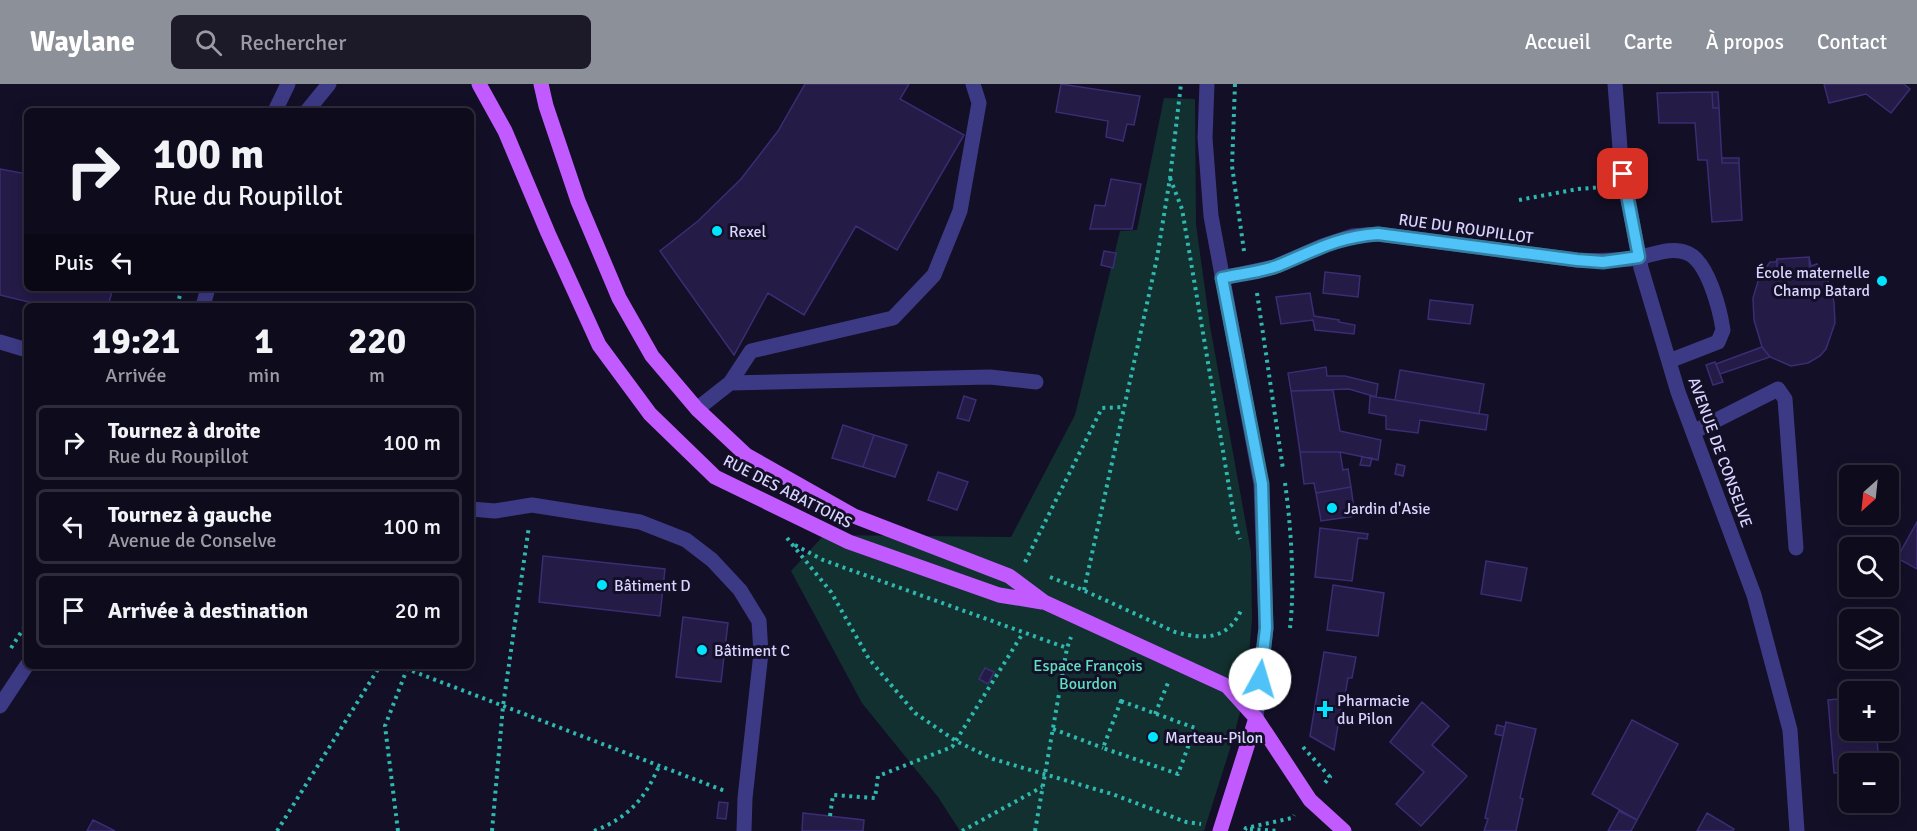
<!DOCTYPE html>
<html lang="fr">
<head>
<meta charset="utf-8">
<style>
	:root { --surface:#0e0b1c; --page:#1c1929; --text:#f1f3f6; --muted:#9b9ba3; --line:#2e2b3b; --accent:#8c9099 }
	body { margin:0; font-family:Signika,sans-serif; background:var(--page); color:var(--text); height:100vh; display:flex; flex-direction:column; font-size:22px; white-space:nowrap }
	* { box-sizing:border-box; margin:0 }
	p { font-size:20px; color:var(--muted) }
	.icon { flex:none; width:33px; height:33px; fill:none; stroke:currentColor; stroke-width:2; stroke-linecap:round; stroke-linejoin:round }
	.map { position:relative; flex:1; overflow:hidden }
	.details { position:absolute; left:24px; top:219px; width:450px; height:366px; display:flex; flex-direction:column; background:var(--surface); border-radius:9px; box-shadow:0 3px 15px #0003,0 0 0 2px var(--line) }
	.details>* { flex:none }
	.hud { position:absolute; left:24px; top:24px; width:450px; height:183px; border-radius:9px; box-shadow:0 3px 15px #0003,0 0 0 2px var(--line); background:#0e0b1c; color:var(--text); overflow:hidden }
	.needle { width:39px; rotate:207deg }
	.tools { position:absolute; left:1839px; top:381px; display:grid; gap:12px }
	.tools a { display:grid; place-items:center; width:60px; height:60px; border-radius:9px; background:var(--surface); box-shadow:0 3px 15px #0003,0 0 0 2px var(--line); font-size:30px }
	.pin { position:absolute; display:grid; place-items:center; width:51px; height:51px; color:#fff; margin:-26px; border-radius:12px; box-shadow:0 3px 9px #0006 }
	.me { position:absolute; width:66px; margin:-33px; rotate:6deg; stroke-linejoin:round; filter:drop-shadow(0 0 4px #0008) }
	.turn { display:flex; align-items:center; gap:21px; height:126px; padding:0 30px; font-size:27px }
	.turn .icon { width:78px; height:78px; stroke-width:2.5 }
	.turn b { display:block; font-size:42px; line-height:51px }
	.then { display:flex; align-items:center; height:57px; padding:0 30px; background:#0003; gap:12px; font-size:22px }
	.eta { display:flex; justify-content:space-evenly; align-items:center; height:102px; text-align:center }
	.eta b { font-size:36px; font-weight:700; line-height:42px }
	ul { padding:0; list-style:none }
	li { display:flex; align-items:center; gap:18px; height:75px; margin:0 12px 9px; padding:0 18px; border:3px solid var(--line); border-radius:9px }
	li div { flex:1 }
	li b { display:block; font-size:22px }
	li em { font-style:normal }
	header { display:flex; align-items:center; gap:36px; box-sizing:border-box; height:84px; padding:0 30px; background:var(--accent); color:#fff }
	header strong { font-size:28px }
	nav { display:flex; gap:33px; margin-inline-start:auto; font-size:21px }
	.search { width:420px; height:54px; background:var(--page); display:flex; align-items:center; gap:15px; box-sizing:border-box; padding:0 21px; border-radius:9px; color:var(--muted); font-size:22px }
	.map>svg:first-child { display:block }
	.green { fill:#12302f }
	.building { fill:#241b47; stroke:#3b2d73; stroke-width:1.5 }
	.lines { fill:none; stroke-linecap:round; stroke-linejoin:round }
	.path { stroke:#2fb8b0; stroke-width:4; stroke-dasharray:3 4.5; stroke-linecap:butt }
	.minor { stroke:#3d3a85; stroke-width:15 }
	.major { stroke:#c25bff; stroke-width:15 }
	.route-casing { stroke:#337fa1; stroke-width:15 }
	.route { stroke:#4fc3f7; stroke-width:10 }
	.poi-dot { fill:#00e5ff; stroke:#130f26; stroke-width:2 }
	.labels { text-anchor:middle; stroke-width:6; stroke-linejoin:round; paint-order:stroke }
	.street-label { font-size:16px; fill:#d9d4ff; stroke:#130f26 }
	.poi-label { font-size:16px; fill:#d9d4ff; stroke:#130f26; text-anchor:start }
	.park-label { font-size:16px; fill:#5fe0c0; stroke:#130f26 }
</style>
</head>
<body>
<header>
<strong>Waylane</strong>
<div class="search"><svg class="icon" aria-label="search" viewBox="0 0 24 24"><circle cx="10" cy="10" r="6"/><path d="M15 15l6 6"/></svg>Rechercher</div>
<nav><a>Accueil</a><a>Carte</a><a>À propos</a><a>Contact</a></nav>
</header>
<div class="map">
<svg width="1917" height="747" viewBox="0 0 1917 747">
	<rect width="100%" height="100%" fill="#130f26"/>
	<path class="green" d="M 1164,14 L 1195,15 L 1196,140 L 1210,242 L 1251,468 L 1252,536 L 1246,604 L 1234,652 L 1204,747 L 960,747 L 938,713 L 862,619 L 791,487 L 824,451 L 1011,453 L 1075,331 L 1120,147 L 1137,146 Z"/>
	<path class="building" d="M 805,0 L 909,0 L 900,15 L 964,51 L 897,166 L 856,142 L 804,231 L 768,209 L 734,271 L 660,167 L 698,137 L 741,95 L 778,47 Z
		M 1061,0 L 1140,12 L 1134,41 L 1127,40 L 1123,57 L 1106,53 L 1108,37 L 1056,28 Z
		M 1824,0 L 1904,0 L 1910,5 L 1891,29 L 1866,10 L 1829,19 Z
		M 1712,8 L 1713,24 L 1719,24 L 1722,79 L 1739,79 L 1742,136 L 1712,138 L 1707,76 L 1698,76 L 1695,39 L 1659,39 L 1657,9 Z
		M 1712,8 L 1718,8 L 1719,24 L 1713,24 Z
		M 1722,74 L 1739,74 L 1739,79 L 1722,79 Z
		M 0,85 L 27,90 L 27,204 L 113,204 L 108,222 L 45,222 L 0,211 Z
		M 1111,95 L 1141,100 L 1132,145 L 1090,145 L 1095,121 L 1105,122 Z
		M 1104,167 L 1116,169 L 1113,184 L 1101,181 Z
		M 1809,173 L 1810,190 L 1777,192 L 1777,175 Z
		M 1809,173 L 1811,182 L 1817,180 L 1829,199 L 1834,218 L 1835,239 L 1826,265 L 1820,272 L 1808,279 L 1791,282 L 1770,273 L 1762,263 L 1754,236 L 1753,214 L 1759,194 L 1770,178 L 1776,178 L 1777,175 L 1777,192 L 1810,190 Z
		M 1325,188 L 1360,192 L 1358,213 L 1323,209 Z
		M 1310,209 L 1314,232 L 1339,236 L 1339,238 L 1355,241 L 1354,250 L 1315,246 L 1313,236 L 1281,240 L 1276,213 Z
		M 1430,216 L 1473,221 L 1470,240 L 1428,235 Z
		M 1762,263 L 1770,273 L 1720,290 L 1716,280 Z
		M 1715,278 L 1723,298 L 1713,301 L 1706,281 Z
		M 1326,283 L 1327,292 L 1345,292 L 1378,300 L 1376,313 L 1349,305 L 1291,307 L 1288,289 Z
		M 1400,286 L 1484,300 L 1479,330 L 1395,316 Z
		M 1333,306 L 1340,347 L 1381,356 L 1378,376 L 1340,368 L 1300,368 L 1291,307 Z
		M 964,312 L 976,316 L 969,337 L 957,334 Z
		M 1370,312 L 1488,331 L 1486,346 L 1420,336 L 1418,349 L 1386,345 L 1386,332 L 1369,329 Z
		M 843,341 L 874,351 L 863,383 L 832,374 Z
		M 874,351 L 907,361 L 895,393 L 863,383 Z
		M 1300,368 L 1340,368 L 1343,386 L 1348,385 L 1351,403 L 1316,409 L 1314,399 L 1304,400 Z
		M 1362,373 L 1372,374 L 1370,382 L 1360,381 Z
		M 1397,380 L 1405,382 L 1403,392 L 1395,390 Z
		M 938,388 L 968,398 L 957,426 L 928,416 Z
		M 1351,403 L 1355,432 L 1321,437 L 1316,409 Z
		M 1917,438 L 1917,485 L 1897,474 Z
		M 1320,444 L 1368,450 L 1367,455 L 1358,454 L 1352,497 L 1315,493 Z
		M 543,472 L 665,485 L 660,532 L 539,518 Z
		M 1486,477 L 1527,484 L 1521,517 L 1481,510 Z
		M 1333,501 L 1384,509 L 1378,552 L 1327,546 Z
		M 683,533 L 728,539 L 721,598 L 676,593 Z
		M 1324,568 L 1356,573 L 1352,594 L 1348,594 L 1345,612 L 1343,611 L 1334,666 L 1310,652 Z
		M 985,584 L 994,588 L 988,600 L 979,595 Z
		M 1850,614 L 1850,646 L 1887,647 L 1887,653 L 1877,654 L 1879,680 L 1850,680 L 1850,688 L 1834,689 L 1828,616 Z
		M 1422,618 L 1449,642 L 1432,661 L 1467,692 L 1421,742 L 1396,720 L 1424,688 L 1390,658 Z
		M 1632,636 L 1678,660 L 1637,736 L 1592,710 Z
		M 1506,638 L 1536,645 L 1520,714 L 1523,715 L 1516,747 L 1484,747 L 1488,735 L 1485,734 Z
		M 1497,641 L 1505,643 L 1503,652 L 1495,650 Z
		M 719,718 L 728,719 L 726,735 L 717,734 Z
		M 1619,727 L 1637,736 L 1631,747 L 1608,747 Z
		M 803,729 L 864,736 L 863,747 L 802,747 Z
		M 1707,729 L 1734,745 L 1733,747 L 1697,747 Z
		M 93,736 L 115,747 L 87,747 Z"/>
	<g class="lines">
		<path class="path" d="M 1235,0 L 1232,82 L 1244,167
			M 1170,94 L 1182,125 L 1236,444 L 1240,455
			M 1519,116 L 1578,105 L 1604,103
			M 1257,209 L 1283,385
			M 177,222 L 182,204
			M 1285,399 C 1291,441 1295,502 1290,544
			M 787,454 L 831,508 L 869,575 L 915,629 L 956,657 L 993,675 L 1112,710 L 1186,738 L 1201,740
			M 795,461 L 823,476 L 1067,564
			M 1025,478 L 1102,324 L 1124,323
			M 1050,493 L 1083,506 L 1175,548 C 1205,556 1229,556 1242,524
			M 1084,506 L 1157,174 L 1170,94 L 1181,0
			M 11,564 L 27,539
			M 1121,617 L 1195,644 L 1178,690 L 1103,664 Z
			M 1155,630 L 1168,599
			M 1053,645 L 1103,664
			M 1303,663 L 1330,693 L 1324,700
			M 830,732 L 833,711 L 875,714 L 878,692 L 952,663 L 1023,549
			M 1250,745 L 1279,747
			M 1245,746 L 1246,744 L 1292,734 L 1294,731
			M 277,747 L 380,582
			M 398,747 L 385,642 L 407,585 L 725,707
			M 492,747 L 503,622 L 529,442
			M 594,747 C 628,734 645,715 659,682
			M 962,747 L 1042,703
			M 1035,747 L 1067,564 L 1071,553"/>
		<path class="minor" d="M 1207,0 L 1205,54 L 1211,132 L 1261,400 L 1266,544 L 1256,634
			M 1615,0 L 1621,77 L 1641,184 L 1678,308 L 1754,511 L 1790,646 L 1797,747
			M 275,27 L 288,0
			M 307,27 L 329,0
			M 1222,194 L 1274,183 L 1322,162 L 1352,152 L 1378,150 L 1577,176 C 1597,177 1617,177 1637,174 C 1653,171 1671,162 1687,169 C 1708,177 1720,226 1723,246 L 1718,258 L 1669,277
			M 203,222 L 208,204
			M 0,258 L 27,266
			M 730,299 L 751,267 L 893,234 L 934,191 L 960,127 L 979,19 L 973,0
			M 697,325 L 730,299 L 990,293 L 1036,298
			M 1693,348 L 1778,305 L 1785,315 L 1796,464
			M 471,425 L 495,427 L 532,421 L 640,438 L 686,456 L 712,476 L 740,506 L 759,537 L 761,569 L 745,714 L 744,747
			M 0,622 L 27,581"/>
		<path class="major" d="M 479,0 L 505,47 L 548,149 L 599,261 L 650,330 L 715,393 L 849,458 L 999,511 L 1042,518
			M 541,0 L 546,22 L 578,117 L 619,214 L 652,272 L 697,325 L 746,371 L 854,432 L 1009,492 L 1044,518 L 1227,602 L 1256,634 L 1310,716 L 1344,747
			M 1220,747 L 1256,634"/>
	</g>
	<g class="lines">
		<defs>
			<path id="route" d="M 1260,595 L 1266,544 L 1262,400 L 1222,194 C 1240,190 1260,188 1277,182 C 1314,167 1336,153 1378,150 L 1577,176 L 1603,178 L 1639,173 L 1623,90"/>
		</defs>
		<use href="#route" class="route-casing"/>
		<use href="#route" class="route"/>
	</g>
	<g class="poi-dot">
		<circle cx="717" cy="147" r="6"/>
		<circle cx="1882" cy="197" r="6"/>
		<circle cx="1332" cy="424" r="6"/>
		<circle cx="602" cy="501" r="6"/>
		<circle cx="702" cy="566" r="6"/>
		<path d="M1322 616h6v6h6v6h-6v6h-6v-6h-6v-6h6z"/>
		<circle cx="1153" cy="653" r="6"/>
	</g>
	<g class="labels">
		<g class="street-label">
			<text transform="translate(1466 144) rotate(8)" y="6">RUE DU ROUPILLOT</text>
			<text transform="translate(1721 368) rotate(70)" y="6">AVENUE DE CONSELVE</text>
			<text transform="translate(788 407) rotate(27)" y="6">RUE DES ABATTOIRS</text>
		</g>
		<g class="poi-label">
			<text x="729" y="153">Rexel</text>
			<text x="1870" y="194" text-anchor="end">École maternelle<tspan x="1870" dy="18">Champ Batard</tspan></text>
			<text x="1344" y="430">Jardin d'Asie</text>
			<text x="614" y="507">Bâtiment D</text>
			<text x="714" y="572">Bâtiment C</text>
			<text x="1337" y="622">Pharmacie<tspan x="1337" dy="18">du Pilon</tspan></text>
			<text x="1165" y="659">Marteau-Pilon</text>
		</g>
		<g class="park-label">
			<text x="1088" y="587">Espace François<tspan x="1088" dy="18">Bourdon</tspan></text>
		</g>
	</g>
</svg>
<div class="tools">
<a><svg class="needle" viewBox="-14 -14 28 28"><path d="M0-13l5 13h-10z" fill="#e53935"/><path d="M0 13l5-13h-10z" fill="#9b9ba3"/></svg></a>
<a><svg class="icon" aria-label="search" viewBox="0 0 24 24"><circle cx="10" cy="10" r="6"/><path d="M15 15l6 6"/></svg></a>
<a><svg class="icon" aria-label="layers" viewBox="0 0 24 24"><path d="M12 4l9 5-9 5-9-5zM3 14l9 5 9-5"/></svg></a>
<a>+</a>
<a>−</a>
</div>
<div class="pin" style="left:1623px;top:90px;background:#d93025"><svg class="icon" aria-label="arrive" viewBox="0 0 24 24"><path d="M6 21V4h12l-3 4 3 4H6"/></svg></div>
<svg class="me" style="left:1260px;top:595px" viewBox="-20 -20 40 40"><circle r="19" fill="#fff"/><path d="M0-13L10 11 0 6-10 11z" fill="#4fc3f7"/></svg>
<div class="hud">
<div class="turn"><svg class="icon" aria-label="right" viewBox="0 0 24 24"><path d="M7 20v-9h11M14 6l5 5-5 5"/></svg><div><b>100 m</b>Rue du Roupillot</div></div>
<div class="then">Puis<svg class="icon" aria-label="left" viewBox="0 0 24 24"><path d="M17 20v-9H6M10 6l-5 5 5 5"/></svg></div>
</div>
<section class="details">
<div class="eta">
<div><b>19:21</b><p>Arrivée</p></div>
<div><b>1</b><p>min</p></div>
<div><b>220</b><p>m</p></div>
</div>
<ul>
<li><svg class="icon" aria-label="right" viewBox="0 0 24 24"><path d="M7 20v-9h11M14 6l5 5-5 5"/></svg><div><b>Tournez à droite</b><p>Rue du Roupillot</p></div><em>100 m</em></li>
<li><svg class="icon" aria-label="left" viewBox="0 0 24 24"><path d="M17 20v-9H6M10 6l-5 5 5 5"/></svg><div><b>Tournez à gauche</b><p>Avenue de Conselve</p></div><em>100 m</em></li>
<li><svg class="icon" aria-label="arrive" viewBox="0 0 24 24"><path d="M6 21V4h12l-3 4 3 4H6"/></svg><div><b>Arrivée à destination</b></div><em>20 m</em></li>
</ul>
</section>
</div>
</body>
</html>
